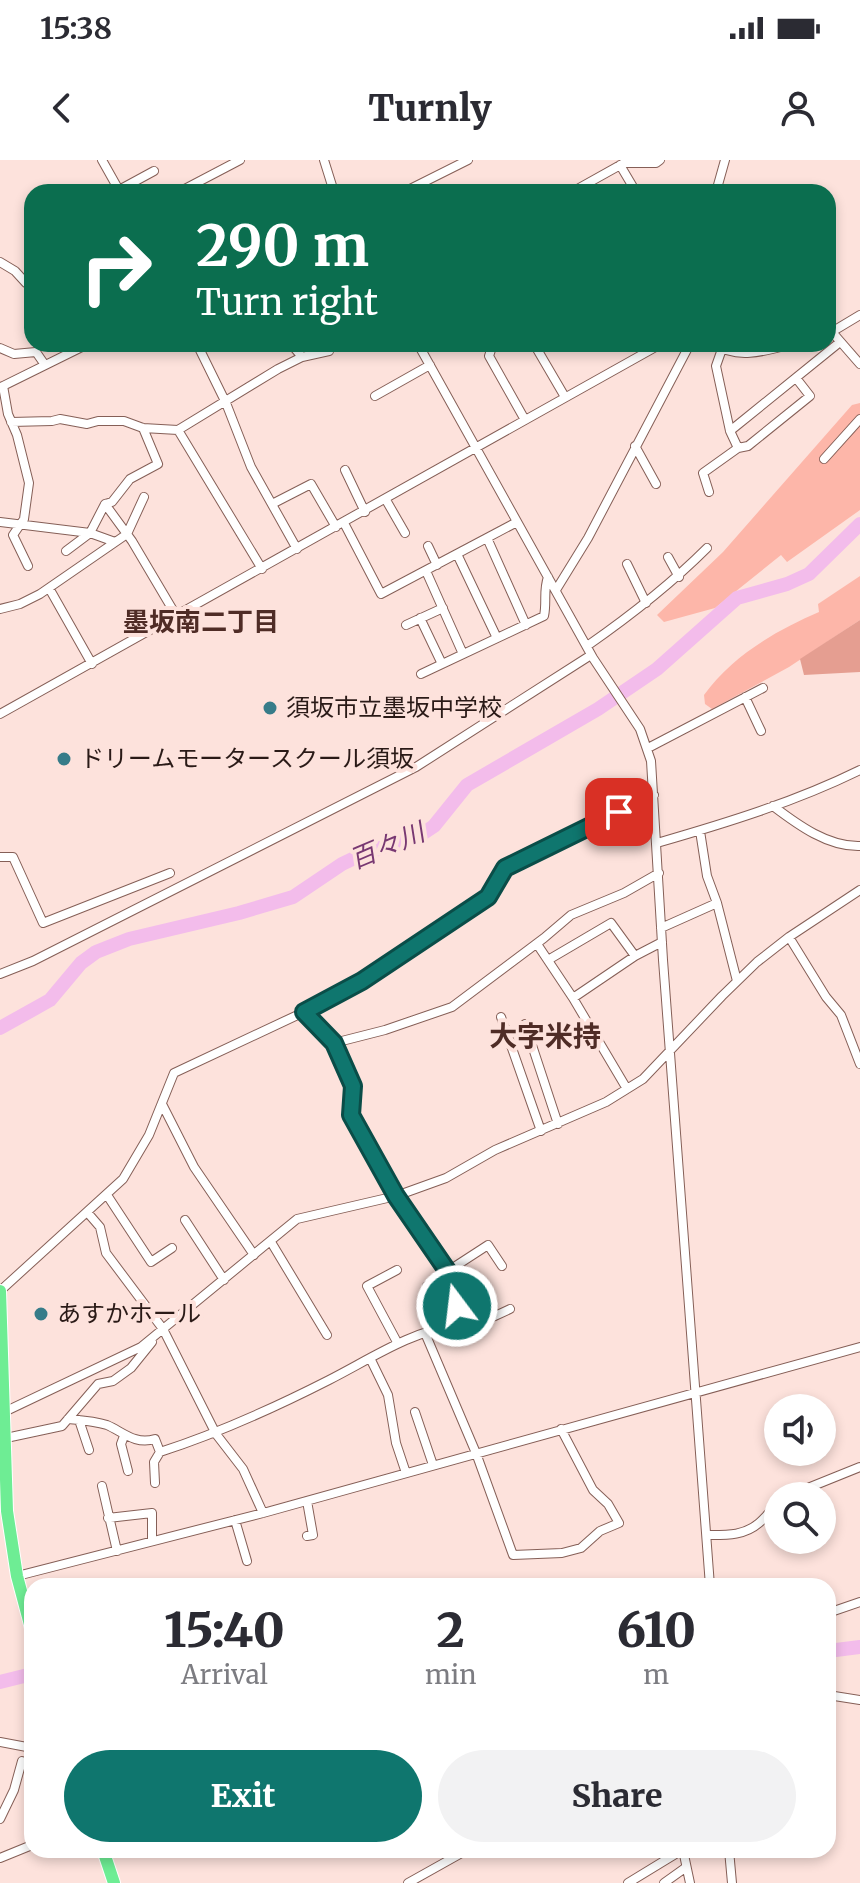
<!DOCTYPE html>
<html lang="en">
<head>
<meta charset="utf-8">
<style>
	:root { --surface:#fff; --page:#f2f2f3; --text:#2b2b33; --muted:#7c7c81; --accent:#0f766e }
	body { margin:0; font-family:Merriweather,"Noto Sans JP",serif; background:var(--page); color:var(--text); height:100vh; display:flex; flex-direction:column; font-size:30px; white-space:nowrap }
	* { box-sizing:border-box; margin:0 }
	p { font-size:26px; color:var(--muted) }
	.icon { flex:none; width:44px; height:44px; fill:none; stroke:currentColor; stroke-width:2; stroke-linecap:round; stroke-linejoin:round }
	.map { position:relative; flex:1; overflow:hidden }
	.panel { position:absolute; left:24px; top:1418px; width:812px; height:280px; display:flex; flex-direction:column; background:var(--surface); border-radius:24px; box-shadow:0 4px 12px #0003 }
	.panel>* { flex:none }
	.banner { position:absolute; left:24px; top:24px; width:812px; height:168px; border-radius:24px; box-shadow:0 4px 12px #0003; background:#0b6e4f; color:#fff; overflow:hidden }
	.buttons { position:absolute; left:764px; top:1234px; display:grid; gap:16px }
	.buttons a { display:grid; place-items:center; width:72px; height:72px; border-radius:50%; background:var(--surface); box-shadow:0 4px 12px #0003; font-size:40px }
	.pin { position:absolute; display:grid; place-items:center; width:68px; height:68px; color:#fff; margin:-34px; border-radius:16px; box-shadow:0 4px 12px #0006 }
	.me { position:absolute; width:88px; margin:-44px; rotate:345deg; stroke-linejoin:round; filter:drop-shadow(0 0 6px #0008) }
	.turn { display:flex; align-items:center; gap:28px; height:168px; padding:0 40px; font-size:36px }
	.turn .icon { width:104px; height:104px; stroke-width:2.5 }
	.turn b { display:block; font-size:56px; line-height:68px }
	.eta { display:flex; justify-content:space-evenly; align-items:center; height:136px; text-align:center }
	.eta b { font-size:48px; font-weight:800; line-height:56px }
	.primary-button { display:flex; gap:16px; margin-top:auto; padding:16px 40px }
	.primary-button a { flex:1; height:92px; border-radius:48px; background:var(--accent); color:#fff; font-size:32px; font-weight:800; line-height:92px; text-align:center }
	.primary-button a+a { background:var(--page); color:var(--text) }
	.status { display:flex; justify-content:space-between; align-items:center; height:56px; padding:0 40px; background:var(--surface); direction:ltr }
	.status svg { height:22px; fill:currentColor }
	header { display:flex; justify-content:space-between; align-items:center; height:104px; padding:0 40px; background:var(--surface); font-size:36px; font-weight:800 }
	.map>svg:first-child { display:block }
	.green { fill:#fdb6a9 }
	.forest { fill:#e59e91 }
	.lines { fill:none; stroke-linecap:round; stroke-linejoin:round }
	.river { stroke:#f3bceb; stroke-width:14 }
	.minor-casing { stroke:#855f57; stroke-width:10 }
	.highway-casing { stroke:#fff; stroke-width:14 }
	.minor { stroke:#fff; stroke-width:8 }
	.highway { stroke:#6eed94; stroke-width:12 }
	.route-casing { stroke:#0a4d48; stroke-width:20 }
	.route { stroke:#0f766e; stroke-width:14 }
	.poi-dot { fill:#377c89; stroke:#fde2dc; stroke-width:3 }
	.labels { text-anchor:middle; stroke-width:8; stroke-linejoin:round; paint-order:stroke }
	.poi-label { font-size:24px; fill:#2a1a17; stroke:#fde2dc; text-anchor:start }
	.neighbourhood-label { font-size:26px; font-weight:bold; fill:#4f2c26; stroke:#fde2dc }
	.water-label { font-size:26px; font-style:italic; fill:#783872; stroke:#fde2dc }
	.quarter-label { font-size:28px; font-weight:bold; fill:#4f2c26; stroke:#fde2dc }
</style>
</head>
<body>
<div class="status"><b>15:38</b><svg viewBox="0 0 49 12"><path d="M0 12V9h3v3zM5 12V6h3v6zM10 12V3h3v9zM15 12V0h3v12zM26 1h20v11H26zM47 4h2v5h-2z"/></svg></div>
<header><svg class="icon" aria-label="back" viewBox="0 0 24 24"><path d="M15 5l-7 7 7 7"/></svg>Turnly<svg class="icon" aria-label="person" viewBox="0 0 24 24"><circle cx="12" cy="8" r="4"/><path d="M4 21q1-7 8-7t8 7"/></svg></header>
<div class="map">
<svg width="860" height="1723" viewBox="0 0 860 1723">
	<rect width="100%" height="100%" fill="#fde2dc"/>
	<path class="green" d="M 860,243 L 860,350 L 787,402 L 781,395 L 715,448 L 664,462 L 657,455 L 723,392 L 852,245 Z
		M 860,416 L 860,460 L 789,507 L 712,549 L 705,544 L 704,535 C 732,496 775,471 819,452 L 818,444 Z"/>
	<path class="forest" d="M 860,460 L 860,512 L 804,515 L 800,499 Z"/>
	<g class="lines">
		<path class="river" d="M 0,868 L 50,840 L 81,803 L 96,792 L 129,779 L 239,753 L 293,737 L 342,704 L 365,693 L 419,676 L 434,666 L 467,625 L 598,549 L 657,509 L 737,438 L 787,424 L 809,414 L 860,364
			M 828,1491 L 860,1487
			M 0,1522 L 32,1514"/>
		<defs>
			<path id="minor" d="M 102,0 L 120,32
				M 324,0 L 334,32
				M 620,5 L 636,32
				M 119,30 L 154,11
				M 179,32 L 240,0
				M 404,32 L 468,0
				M 572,32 L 624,3 L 656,3 L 660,0
				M 716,32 L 725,0
				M 0,102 L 15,111 L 26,123 L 32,119
				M 832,172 L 860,204
				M 830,173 L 860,155
				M 197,184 L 226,243 L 251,307 L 297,389
				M 291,184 L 302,197
				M 418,184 L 593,498 L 640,569 L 651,601 L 663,800 L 710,1426
				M 493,184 L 489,196 L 525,260
				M 534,184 L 565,237
				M 714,184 C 737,200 766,191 792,184
				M 0,188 L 14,194 L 36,192 L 45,205
				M 3,226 L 8,254 L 17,275 L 29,323 L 24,359 L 13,375 L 28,406
				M 1,227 L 88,184
				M 375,236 L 430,205
				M 11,262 L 52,261 L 60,259 L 87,264 L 98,261 L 124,261 L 143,268 L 178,270 L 278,209 L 302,197 L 329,191
				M 178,270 L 262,409
				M 730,271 L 840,182
				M 635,286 L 656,324
				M 738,288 L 748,286 L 810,236 L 796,218
				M 824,299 L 860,259
				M 345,310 L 365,352
				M 709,332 L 703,313 L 738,288 L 730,271 L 716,206 L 722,189
				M 386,340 L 405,373
				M 105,344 L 132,381 L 177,457
				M 272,344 L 311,324 L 336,367
				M 0,362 L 90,373 L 115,382
				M 344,363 L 381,434 L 517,362
				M 487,378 L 526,465
				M 428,386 L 437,405
				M 66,391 L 90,373 L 105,344 L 112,342 L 130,319 L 158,304 L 143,268
				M 457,394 L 497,478
				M 668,397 L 679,417
				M 627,404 L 646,443
				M 426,411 L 463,494
				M 49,428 L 92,504
				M 556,430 L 588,378 L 690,184
				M 0,449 L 20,444 L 40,434 L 127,374 L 144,337
				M 420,458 L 442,504
				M 406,465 L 443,448
				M 587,486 C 630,456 670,425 707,388
				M 421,514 L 544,456 C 547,442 543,431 548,417
				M 745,537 L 761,571
				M 0,554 L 661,184
				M 648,588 L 763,528
				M 773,646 C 798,665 828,687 860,686
				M 700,671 L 707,716 L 717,743
				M 657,683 C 726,663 795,642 860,610
				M 0,697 L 13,697 L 43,763 L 170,713
				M 661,768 L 717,743 L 737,821
				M 789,777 L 826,837 L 841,855 L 860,904
				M 537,784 L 573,838 L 627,929
				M 548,800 L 611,763 L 635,796
				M 0,814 L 33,801 L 416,607 L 591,495
				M 573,838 L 635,796 L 662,782
				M 501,857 L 541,971
				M 525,864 L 558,964
				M 334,883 L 385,870 L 452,847 L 544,778 L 571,755 L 624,733 L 659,713
				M 162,944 L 194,1007 L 254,1095
				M 107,1035 L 151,1102 L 172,1088
				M 87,1052 L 100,1067 L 106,1093 L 163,1169 L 216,1274 L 243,1309 L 263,1353
				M 185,1060 L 224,1120
				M 271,1082 L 327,1175
				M 397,1110 L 367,1126 L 397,1182
				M 448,1111 L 488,1085 L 502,1106
				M 427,1126 L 450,1166
				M 0,1131 L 123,1019 L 149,975 L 174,913 L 304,852 L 362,821 L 488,737 L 505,708 L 654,635
				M 458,1164 L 495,1156 L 510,1149
				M 425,1173 L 476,1293 L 513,1395 L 562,1393 L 581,1388 L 600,1371 L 619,1363 L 608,1344 L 593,1330 L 561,1269
				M 370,1198 L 388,1235 L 396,1283 L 406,1313
				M 415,1252 L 433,1305
				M 0,1254 L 141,1187 L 297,1059 L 396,1036 L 446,1018 L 495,990 L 606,942 L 643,919 L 722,836 L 757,802 L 789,777 L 860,730
				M 68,1259 C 80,1260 95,1261 107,1265 C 123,1272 135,1285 155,1279 L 160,1292
				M 79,1260 L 89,1290
				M 124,1276 L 121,1284 L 128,1311
				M 6,1278 L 62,1266 L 98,1224 L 113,1221 L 131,1208 L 152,1182
				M 155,1323 L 154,1302 L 160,1292 C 219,1273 274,1248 329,1220 C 372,1198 410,1172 458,1164 L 457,1125 L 429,1081 L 396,1036 L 351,955 L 353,926 L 334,883 L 304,852
				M 102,1326 L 117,1391
				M 788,1336 L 860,1307
				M 307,1341 L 313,1375 L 307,1376
				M 108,1358 L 152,1353 L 152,1381
				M 235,1360 L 247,1401
				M 707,1375 C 726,1375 744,1376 759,1363 C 766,1357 771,1350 778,1344
				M 17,1416 L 263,1353 L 860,1187
				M 828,1453 L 860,1442
				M 828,1535 L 860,1540
				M 0,1582 L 32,1588
				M 0,1659 L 14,1630 L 22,1601
				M 683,1690 L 690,1723
				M 729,1690 L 732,1723
				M 0,1698 L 32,1685
				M 408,1723 L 467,1690
				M 628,1723 L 682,1690
				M 664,1723 L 685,1708"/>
			<path id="highway" d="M 0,1131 L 7,1351 L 17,1416 L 32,1472
				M 103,1690 L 114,1723"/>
		</defs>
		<use href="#minor" class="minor-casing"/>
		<use href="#highway" class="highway-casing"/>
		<use href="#minor" class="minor"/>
		<use href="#highway" class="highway"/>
	</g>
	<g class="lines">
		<defs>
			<path id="route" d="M 457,1146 L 457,1125 L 396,1036 L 351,955 L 353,926 L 334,883 L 304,852 L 362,821 L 488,737 L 505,708 L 619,652"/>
		</defs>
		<use href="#route" class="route-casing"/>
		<use href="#route" class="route"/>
	</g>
	<g class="poi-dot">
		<circle cx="270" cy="548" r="8"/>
		<circle cx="64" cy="599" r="8"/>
		<circle cx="41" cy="1154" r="8"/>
	</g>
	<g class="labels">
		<g class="poi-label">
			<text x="286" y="556">須坂市立墨坂中学校</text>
			<text x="80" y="607">ドリームモータースクール須坂</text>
			<text x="57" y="1162">あすかホール</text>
		</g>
		<g class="neighbourhood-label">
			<text x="201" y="471">墨坂南二丁目</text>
		</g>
		<g class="water-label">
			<text transform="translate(387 686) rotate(-23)" y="9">百々川</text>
		</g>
		<g class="quarter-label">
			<text x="545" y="886">大字米持</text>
		</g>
	</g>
</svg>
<div class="buttons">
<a><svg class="icon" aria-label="sound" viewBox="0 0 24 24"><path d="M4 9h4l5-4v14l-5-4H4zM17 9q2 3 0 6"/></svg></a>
<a><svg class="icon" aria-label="search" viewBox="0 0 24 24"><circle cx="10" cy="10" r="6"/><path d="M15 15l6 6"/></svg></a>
</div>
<div class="pin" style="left:619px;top:652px;background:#d93025"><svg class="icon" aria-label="arrive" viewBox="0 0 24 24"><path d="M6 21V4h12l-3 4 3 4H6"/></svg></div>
<svg class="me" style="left:457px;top:1146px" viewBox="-20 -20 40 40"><circle r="17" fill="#0f766e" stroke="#fff" stroke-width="3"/><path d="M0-11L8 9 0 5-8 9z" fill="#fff"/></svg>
<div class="banner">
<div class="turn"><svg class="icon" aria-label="right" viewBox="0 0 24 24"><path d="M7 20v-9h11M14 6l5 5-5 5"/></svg><div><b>290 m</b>Turn right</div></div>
</div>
<section class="panel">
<div class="eta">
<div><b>15:40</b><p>Arrival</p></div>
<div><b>2</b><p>min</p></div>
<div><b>610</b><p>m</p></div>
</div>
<div class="primary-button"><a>Exit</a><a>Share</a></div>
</section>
</div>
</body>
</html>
